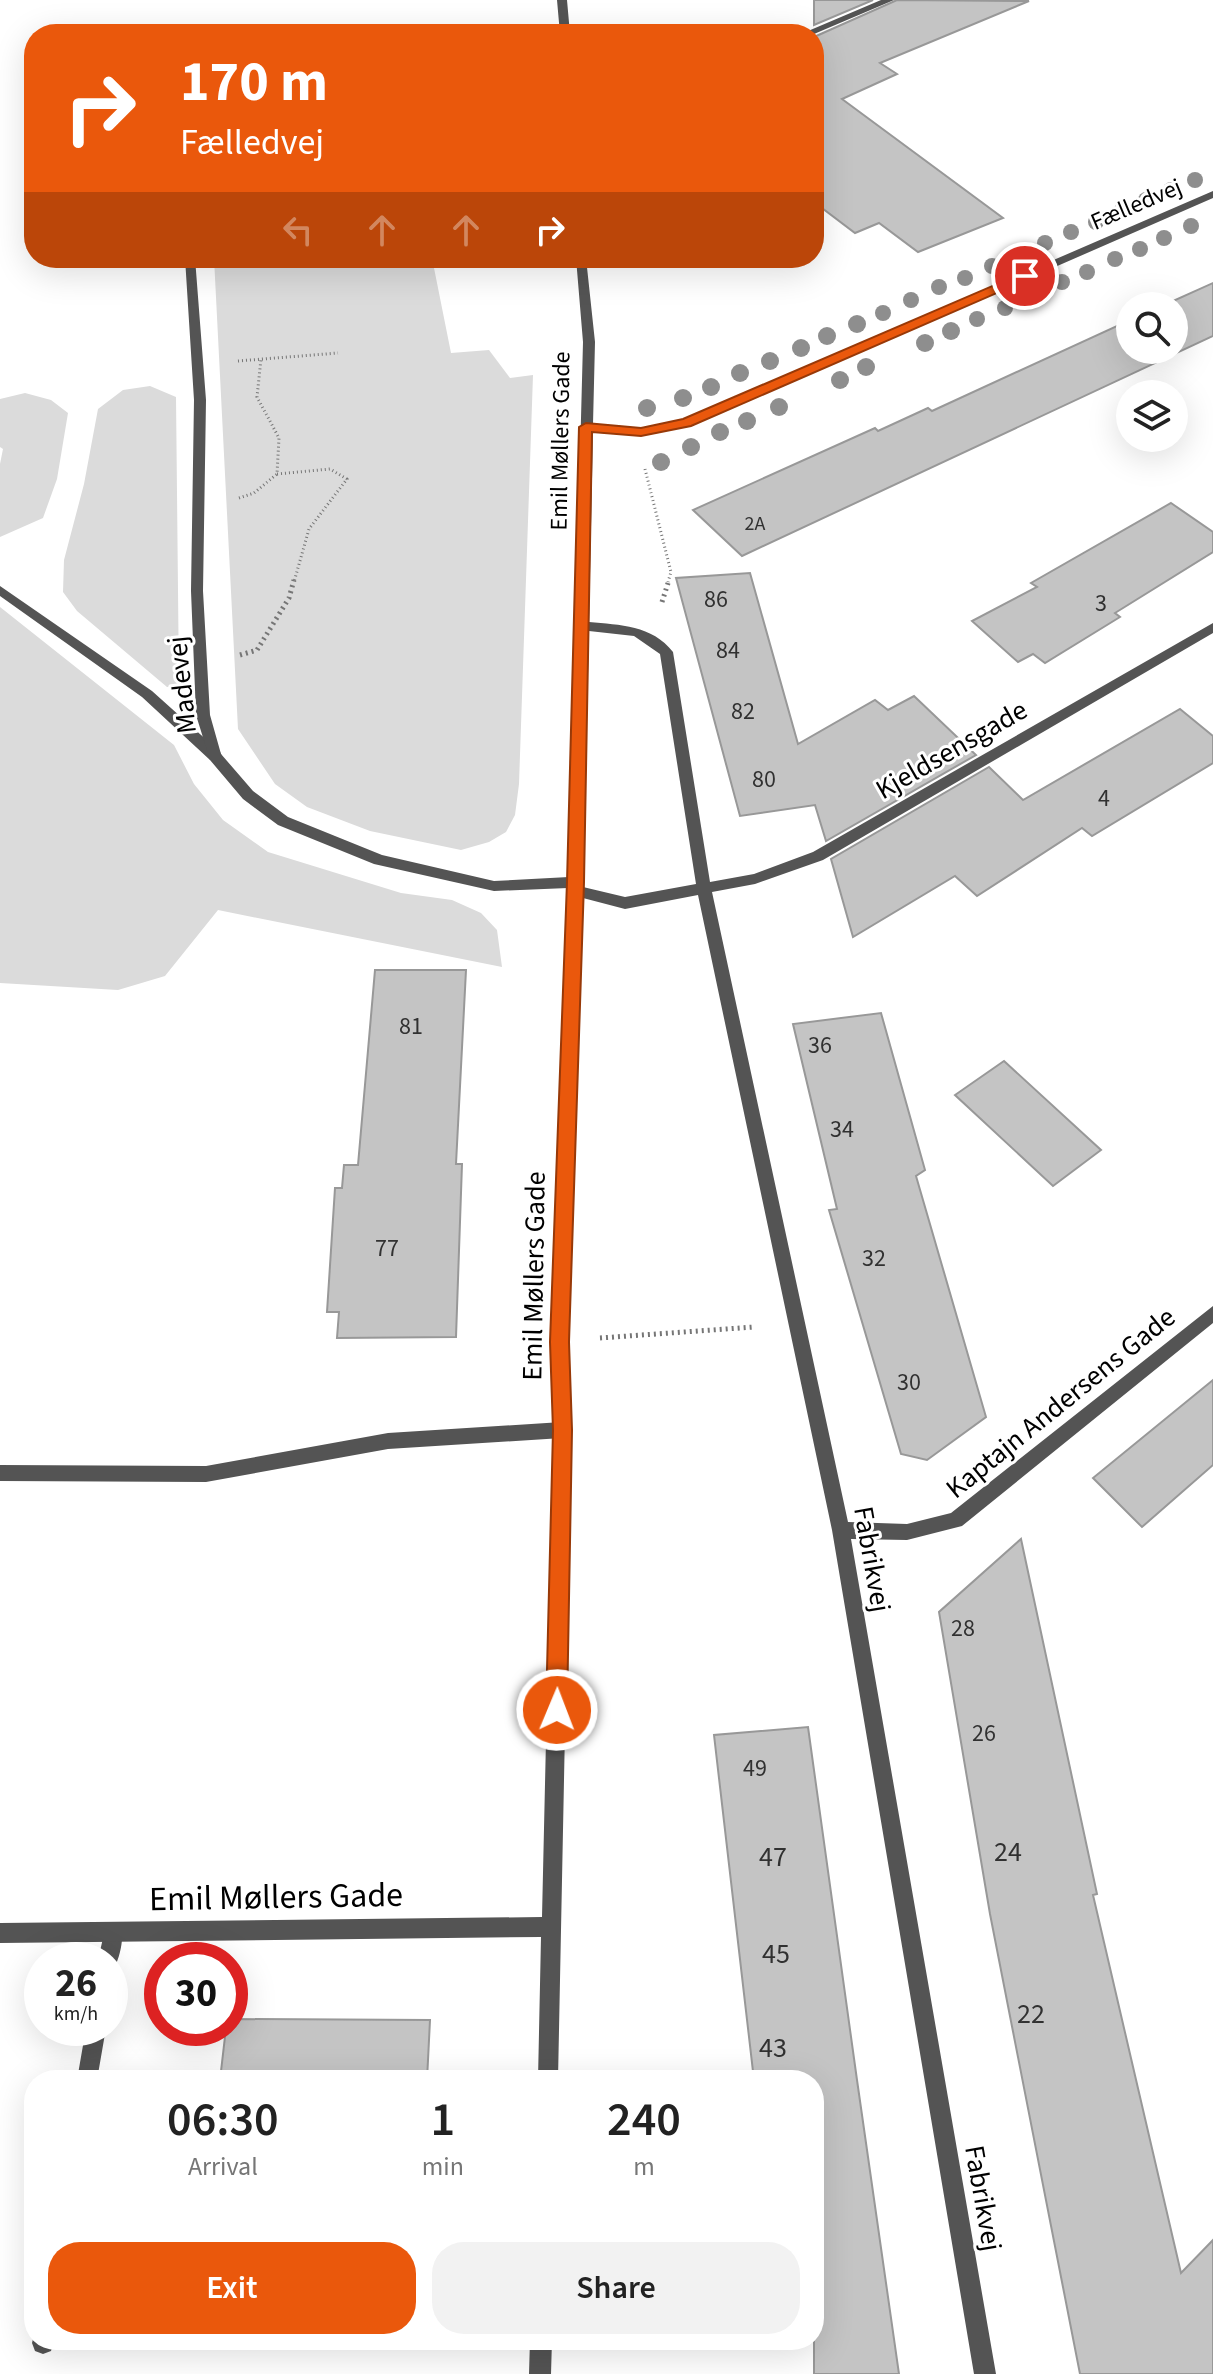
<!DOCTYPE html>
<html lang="en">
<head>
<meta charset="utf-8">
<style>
	:root { --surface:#fff; --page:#f2f2f2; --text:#222; --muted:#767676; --accent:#ea580c }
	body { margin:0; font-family:"Source Sans 3",sans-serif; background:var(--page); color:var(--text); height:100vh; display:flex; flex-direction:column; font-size:30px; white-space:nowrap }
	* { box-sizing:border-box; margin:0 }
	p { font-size:26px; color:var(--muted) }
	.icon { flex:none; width:44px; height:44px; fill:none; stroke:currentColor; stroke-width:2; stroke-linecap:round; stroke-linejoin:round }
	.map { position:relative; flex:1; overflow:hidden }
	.drawer { position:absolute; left:24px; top:2070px; width:800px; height:280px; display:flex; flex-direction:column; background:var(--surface); border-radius:32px; box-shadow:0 8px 32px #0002 }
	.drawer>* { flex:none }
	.hud { position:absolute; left:24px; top:24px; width:800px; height:244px; border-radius:32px; box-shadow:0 8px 32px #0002; background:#ea580c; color:#fff; overflow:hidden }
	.fabs { position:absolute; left:1116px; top:292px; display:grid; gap:16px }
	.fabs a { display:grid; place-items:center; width:72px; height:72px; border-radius:50%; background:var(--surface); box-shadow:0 8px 32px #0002; font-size:40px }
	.speed { position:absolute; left:24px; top:1942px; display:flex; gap:16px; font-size:40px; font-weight:700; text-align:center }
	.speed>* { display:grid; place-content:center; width:104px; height:104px; border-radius:50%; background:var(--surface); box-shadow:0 8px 32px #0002; line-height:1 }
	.speed small { font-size:20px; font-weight:400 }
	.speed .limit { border:12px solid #d22; background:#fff; color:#111 }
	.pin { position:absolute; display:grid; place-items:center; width:68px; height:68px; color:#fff; margin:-34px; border:4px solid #fff; border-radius:50%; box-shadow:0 2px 8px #0007 }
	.me { position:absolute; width:88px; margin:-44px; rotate:1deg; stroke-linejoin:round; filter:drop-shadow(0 0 6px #0008) }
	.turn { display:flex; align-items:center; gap:28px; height:168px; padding:0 24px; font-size:36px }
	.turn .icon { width:104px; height:104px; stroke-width:2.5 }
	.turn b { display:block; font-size:56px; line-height:68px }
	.lanes { display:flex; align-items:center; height:76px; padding:0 24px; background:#0003; justify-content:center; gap:40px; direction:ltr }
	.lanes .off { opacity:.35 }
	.eta { display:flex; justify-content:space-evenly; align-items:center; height:136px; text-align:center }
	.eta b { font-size:48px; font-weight:600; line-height:56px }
	.action { display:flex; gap:16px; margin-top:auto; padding:16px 24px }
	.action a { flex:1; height:92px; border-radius:32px; background:var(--accent); color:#fff; font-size:32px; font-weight:600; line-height:92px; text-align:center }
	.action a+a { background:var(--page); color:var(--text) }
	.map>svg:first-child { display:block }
	.green { fill:#dbdbdb }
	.building { fill:#c4c4c4; stroke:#989898; stroke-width:2 }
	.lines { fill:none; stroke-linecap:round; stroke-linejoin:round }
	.path-far1 { stroke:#767676; stroke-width:3; stroke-dasharray:1 3; stroke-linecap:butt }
	.path { stroke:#767676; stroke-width:5; stroke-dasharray:2 4; stroke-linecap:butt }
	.service { fill:#545454; fill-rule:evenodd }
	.minor { fill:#545454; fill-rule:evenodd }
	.tree { fill:#8e8e8e }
	.route { fill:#ea580c; stroke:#983908; stroke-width:2 }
	.labels { text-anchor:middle; stroke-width:6; stroke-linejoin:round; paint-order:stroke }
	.far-number-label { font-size:20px; fill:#313131 }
	.far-street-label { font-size:24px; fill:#000; stroke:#fff }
	.number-label { font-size:24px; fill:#313131 }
	.street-label { font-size:28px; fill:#000; stroke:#fff }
	.near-number-label { font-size:28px; fill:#313131 }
	.near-street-label { font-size:34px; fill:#000; stroke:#fff }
</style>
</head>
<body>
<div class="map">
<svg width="1213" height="2374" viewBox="0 0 1213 2374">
	<rect width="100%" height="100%" fill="#fff"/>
	<path class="green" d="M 214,258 L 432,258 L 451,353 L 489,350 L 510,378 L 533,375 L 519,784 L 515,815 L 506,832 L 489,842 L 461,850 L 370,831 L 307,807 L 275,784 L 238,729 Z
		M 150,386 L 176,397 L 179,686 L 167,687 L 77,611 L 63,592 L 64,560 L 84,484 L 98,409 L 123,390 Z
		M 25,393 L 51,400 L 68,413 L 57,479 L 43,518 L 0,537 L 0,464 L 3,449 L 0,447 L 0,399 Z
		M 0,607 L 174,745 L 194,784 L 223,820 L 268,852 L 401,893 L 452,900 L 481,913 L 497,930 L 502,967 L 218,910 L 165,976 L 118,990 L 0,983 Z"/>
	<path class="building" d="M 814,0 L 873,0 L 814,25 Z
		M 897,0 L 1029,1 L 880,63 L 897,74 L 842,99 L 1003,218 L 918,252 L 879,223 L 855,233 L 814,202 L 814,37 Z
		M 1213,283 L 1213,336 L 742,556 L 693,510 L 875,428 L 878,431 L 928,408 L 932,411 L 1130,320 L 1130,350 L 1174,350 L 1174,306 L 1162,306 Z
		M 1171,503 L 1213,532 L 1213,552 L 1115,613 L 1120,617 L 1045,663 L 1033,654 L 1018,662 L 972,621 L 1037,587 L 1031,583 Z
		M 750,573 L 798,744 L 875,700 L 888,710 L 914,696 L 976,755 L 826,841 L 815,805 L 740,816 L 676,578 Z
		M 1180,709 L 1213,736 L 1213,763 L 1092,836 L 1082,828 L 977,896 L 955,876 L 853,937 L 831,859 L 989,767 L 1023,800 Z
		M 375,970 L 466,970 L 456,1164 L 462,1164 L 456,1337 L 337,1338 L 339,1312 L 327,1312 L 335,1188 L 342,1188 L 344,1165 L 358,1165 Z
		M 881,1013 L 925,1170 L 916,1176 L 986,1417 L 927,1460 L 901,1454 L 829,1210 L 837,1209 L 793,1024 Z
		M 1004,1061 L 1101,1150 L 1053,1186 L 955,1095 Z
		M 1213,1380 L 1213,1465 L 1142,1527 L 1093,1478 Z
		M 1021,1539 L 1097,1894 L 1093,1895 L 1181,2273 L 1213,2240 L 1213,2374 L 1080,2374 L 990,1914 L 939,1612 Z
		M 808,1727 L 857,2080 L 899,2374 L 814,2374 L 814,2080 L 754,2080 L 714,1735 Z
		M 230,2019 L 430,2020 L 427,2080 L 220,2080 L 226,2028 L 230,2028 Z"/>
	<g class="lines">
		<path class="path-far1" d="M 238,361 L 338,353
			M 645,469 L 671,572 L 668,582
			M 277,474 L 330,469 L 347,479 L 309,529 L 294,582
			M 239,498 L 254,493 L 277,474 L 279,438 L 257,397 L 261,359"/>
		<path class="path" d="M 662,602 L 669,580
			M 240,655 L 257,650 L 289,598 L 294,580
			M 600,1338 L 754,1327"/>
		<path class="service" d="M 0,586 L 152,691 L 220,752 L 222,756 L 220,760 L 210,760 L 142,697 L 0,596 Z
			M 562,1422 L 568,1424 L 571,1430 L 568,1436 L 562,1438 L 388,1449 L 206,1482 L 0,1481 L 0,1465 L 206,1466 L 388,1433 Z
			M 113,1922 L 120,1925 C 125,1937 120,1955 115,1967 L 110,1969 L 110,1960 L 98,1960 L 106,1925 Z
			M 86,2028 L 106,2028 L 97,2080 L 77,2080 Z
			M 34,2335 L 34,2340 L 54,2340 L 51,2351 L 43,2354 L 35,2351 L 32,2343 Z"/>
		<path class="minor" d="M 557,0 L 567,0 L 570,34 L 560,34 Z
			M 881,0 L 894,0 L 814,34 L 801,34 Z
			M 1213,191 L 1213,198 L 691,426 L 641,436 L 593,431 L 589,622 C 620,625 652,625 673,652 L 710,882 L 754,874 L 813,852 L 1213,623 L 1213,633 L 823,860 L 755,884 L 712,892 L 848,1522 L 907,1524 L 951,1513 L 1213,1306 L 1213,1323 L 962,1526 L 907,1540 L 851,1539 L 996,2374 L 974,2374 L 832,1530 L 698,895 L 625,909 L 583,898 L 567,1342 L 571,1430 L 558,2080 L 538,2080 L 541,1937 L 0,1943 L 0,1923 L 542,1917 L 553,1430 L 551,1342 L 568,888 L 494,891 L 374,864 L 278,825 L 243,799 L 210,760 L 196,715 L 191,591 L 194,400 L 185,258 L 195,258 L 206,400 L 203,591 L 210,715 L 221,754 L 253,791 L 288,817 L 382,855 L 494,881 L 569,877 L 583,342 L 576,258 L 586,258 L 595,342 L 593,424 L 641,428 L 684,420 ZM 589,631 L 634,636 L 660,654 L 696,884 L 625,897 L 583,887 Z
			M 530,2340 L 552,2340 L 551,2374 L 529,2374 Z"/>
	</g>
	<g class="tree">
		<circle cx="1195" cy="180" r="8"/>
		<circle cx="1171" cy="190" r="8"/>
		<circle cx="1146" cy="200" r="8"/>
		<circle cx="1122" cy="210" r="8"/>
		<circle cx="1096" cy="222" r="8"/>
		<circle cx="1191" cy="226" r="8"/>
		<circle cx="1071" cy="232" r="8"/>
		<circle cx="1164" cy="238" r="8"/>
		<circle cx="1045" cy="243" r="8"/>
		<circle cx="1140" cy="249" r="8"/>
		<circle cx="1019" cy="254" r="8"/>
		<circle cx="1115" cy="259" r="8"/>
		<circle cx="992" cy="266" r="8"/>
		<circle cx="1087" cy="272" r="8"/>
		<circle cx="965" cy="278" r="8"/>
		<circle cx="1062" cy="282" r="8"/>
		<circle cx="939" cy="287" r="8"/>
		<circle cx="1034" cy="294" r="8"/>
		<circle cx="911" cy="300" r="8"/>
		<circle cx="1005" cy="308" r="8"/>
		<circle cx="883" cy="313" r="8"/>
		<circle cx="977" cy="319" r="8"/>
		<circle cx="857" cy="324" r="9"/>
		<circle cx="951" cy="331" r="9"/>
		<circle cx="827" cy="336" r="9"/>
		<circle cx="925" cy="343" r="9"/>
		<circle cx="801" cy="348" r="9"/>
		<circle cx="770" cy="361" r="9"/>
		<circle cx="866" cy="367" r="9"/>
		<circle cx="740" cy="373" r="9"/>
		<circle cx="840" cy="380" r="9"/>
		<circle cx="711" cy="387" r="9"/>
		<circle cx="683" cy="398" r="9"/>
		<circle cx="779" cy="407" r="9"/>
		<circle cx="647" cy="408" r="9"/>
		<circle cx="747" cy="421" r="9"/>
		<circle cx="720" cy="432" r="9"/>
		<circle cx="691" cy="447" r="9"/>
		<circle cx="661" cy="462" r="9"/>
	</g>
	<path class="route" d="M 1025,272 L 1029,273 L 1029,279 L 691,426 L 641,436 L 592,432 L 584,882 L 569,1342 L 572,1430 L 567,1710 L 564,1717 L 557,1720 L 549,1717 L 546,1710 L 553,1430 L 550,1342 L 567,882 L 579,427 L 586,423 L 641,428 L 683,419 Z"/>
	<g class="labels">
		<g class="far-number-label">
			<text x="755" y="530">2A</text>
		</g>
		<g class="far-street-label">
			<text transform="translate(1136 204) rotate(-23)" y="8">Fælledvej</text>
			<text transform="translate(560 441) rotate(-89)" y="8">Emil Møllers Gade</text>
		</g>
		<g class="number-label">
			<text x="716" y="607">86</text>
			<text x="1101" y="611">3</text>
			<text x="728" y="658">84</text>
			<text x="743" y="719">82</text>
			<text x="764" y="787">80</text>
			<text x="1104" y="806">4</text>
			<text x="411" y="1034">81</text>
			<text x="820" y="1053">36</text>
			<text x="842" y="1137">34</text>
			<text x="387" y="1256">77</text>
			<text x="874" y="1266">32</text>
			<text x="909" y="1390">30</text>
			<text x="963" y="1636">28</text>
			<text x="984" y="1741">26</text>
			<text x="755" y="1776">49</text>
		</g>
		<g class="street-label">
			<text transform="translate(181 685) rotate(-96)" y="10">Madevej</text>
			<text transform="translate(951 749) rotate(-30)" y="10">Kjeldsensgade</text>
			<text transform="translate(533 1276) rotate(-89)" y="10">Emil Møllers Gade</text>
			<text transform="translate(1060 1402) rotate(-39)" y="10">Kaptajn Andersens Gade</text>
			<text transform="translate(873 1559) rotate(80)" y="10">Fabrikvej</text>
			<text transform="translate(984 2198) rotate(80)" y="10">Fabrikvej</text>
		</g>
		<g class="near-number-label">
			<text x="1008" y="1861">24</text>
			<text x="773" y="1866">47</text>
			<text x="776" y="1963">45</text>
			<text x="1031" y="2023">22</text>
			<text x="773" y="2057">43</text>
		</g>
		<g class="near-street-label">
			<text transform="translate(276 1896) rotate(-1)" y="12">Emil Møllers Gade</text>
		</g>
	</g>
</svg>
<div class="fabs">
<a><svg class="icon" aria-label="search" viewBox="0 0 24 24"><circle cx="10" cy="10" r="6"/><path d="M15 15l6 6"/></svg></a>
<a><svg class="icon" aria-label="layers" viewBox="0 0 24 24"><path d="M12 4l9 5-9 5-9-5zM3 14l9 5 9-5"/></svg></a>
</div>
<div class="speed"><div>26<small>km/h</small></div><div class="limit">30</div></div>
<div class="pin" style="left:1025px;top:276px;background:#d93025"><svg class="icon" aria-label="arrive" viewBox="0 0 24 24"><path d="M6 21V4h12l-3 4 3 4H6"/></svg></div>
<svg class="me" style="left:557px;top:1710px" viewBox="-20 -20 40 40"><circle r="17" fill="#ea580c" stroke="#fff" stroke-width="3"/><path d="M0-11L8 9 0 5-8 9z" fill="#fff"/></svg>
<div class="hud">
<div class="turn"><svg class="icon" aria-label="right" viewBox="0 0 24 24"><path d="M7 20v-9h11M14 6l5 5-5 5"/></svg><div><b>170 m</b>Fælledvej</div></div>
<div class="lanes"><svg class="icon off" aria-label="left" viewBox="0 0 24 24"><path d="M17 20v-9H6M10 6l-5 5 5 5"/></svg><svg class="icon off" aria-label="ahead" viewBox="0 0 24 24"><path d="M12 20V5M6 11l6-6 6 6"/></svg><svg class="icon off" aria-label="ahead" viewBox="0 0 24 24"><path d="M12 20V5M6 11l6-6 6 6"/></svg><svg class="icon" aria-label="right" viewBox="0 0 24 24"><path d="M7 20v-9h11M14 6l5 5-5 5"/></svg></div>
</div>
<section class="drawer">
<div class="eta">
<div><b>06:30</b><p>Arrival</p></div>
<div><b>1</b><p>min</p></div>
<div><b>240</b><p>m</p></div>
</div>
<div class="action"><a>Exit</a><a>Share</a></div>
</section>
</div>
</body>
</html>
